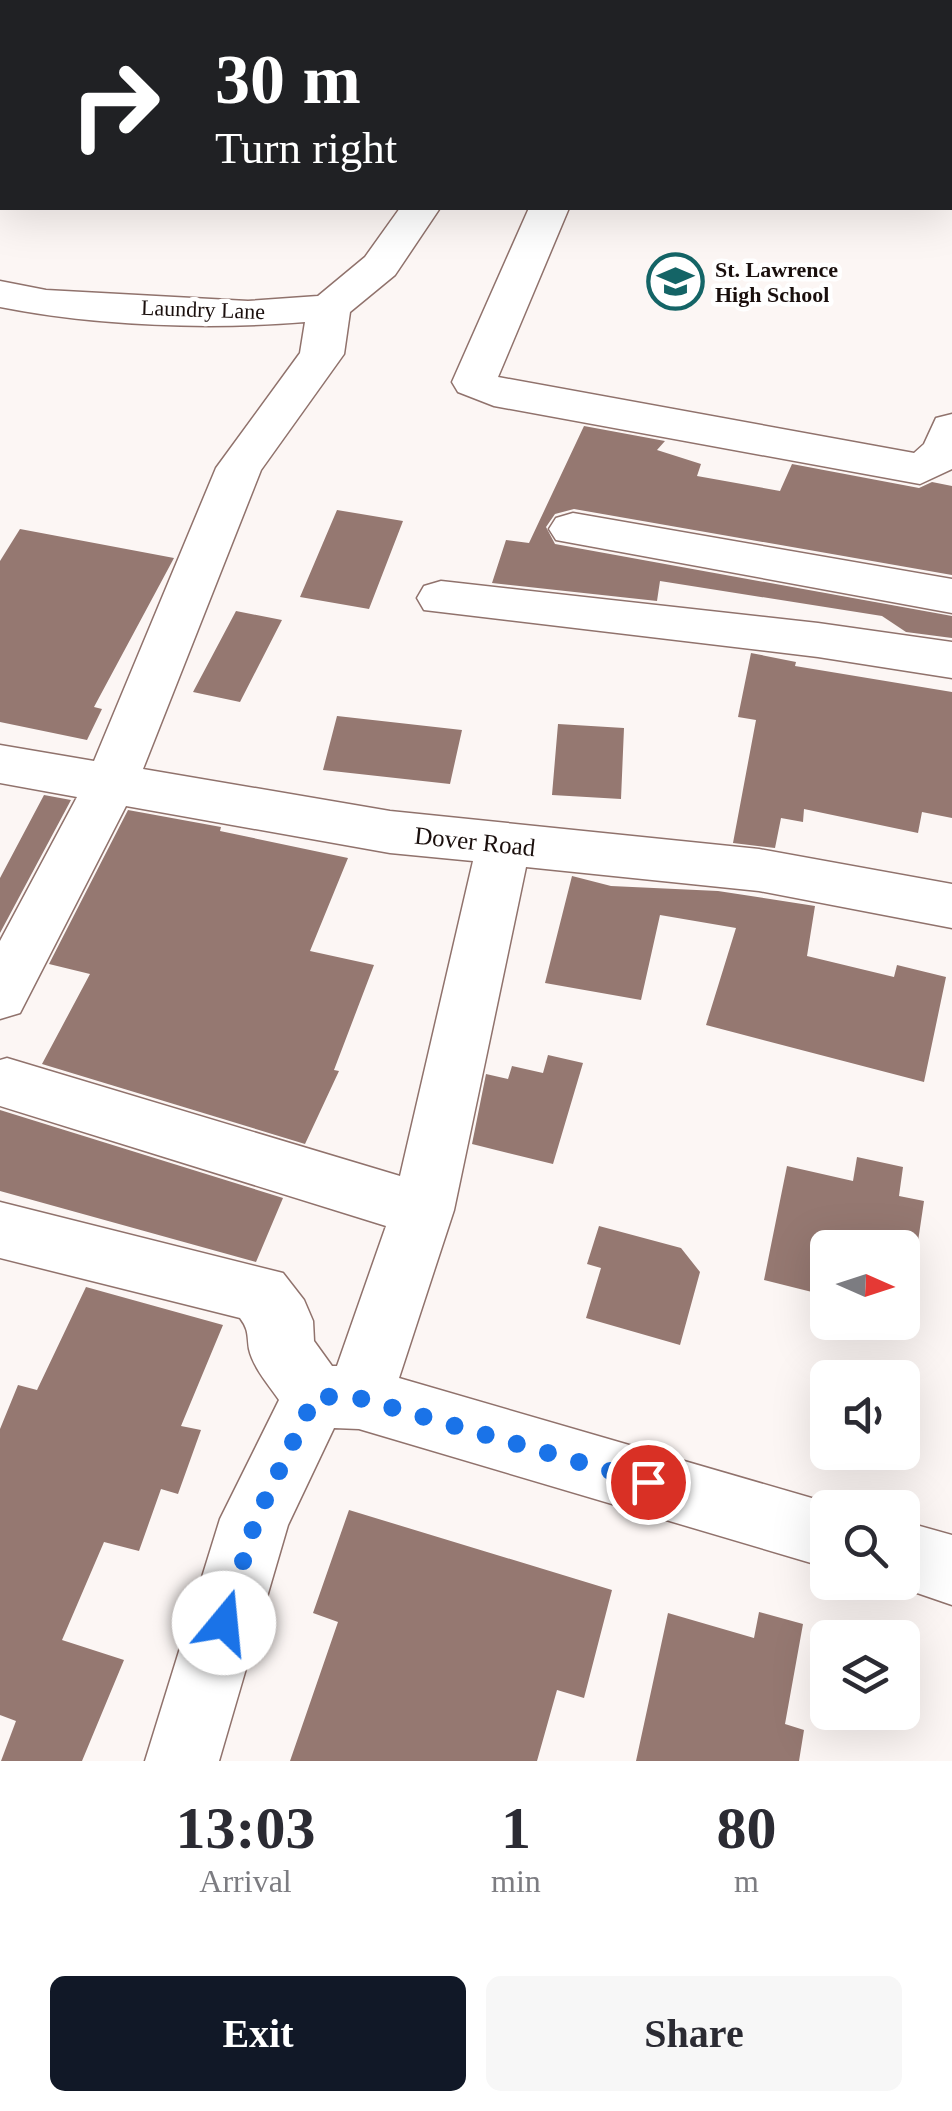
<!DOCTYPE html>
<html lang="en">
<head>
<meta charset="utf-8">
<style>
	:root { --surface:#fff; --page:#f7f7f7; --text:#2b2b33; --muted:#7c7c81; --accent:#111827 }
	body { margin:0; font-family:Georgia,serif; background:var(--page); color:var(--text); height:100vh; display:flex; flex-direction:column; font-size:38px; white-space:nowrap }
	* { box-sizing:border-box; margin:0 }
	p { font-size:32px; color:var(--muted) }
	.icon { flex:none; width:55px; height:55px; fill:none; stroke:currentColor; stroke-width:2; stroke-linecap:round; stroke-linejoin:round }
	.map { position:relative; height:1761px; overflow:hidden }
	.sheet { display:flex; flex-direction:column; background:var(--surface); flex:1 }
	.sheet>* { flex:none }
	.guide { position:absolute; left:0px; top:0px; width:952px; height:210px; box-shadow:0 10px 40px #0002; background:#202124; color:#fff; overflow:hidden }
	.needle { width:65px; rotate:93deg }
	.controls { position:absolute; left:810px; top:1230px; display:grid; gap:20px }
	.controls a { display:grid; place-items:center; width:110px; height:110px; border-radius:15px; background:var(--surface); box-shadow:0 10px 40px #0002; font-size:50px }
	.pin { position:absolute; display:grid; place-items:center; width:85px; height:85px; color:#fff; margin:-42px; border:5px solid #fff; border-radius:50%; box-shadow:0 2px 10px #0007 }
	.me { position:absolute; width:110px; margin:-55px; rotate:17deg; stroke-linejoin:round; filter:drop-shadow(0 0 8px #0008) }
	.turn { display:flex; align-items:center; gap:35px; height:210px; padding:0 50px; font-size:45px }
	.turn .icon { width:130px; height:130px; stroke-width:2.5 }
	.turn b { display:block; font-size:70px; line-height:85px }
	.eta { display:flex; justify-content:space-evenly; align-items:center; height:170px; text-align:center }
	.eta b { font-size:60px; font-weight:700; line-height:70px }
	.action { display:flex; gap:20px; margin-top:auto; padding:20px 50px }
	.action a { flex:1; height:115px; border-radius:15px; background:var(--accent); color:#fff; font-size:40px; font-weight:700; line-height:115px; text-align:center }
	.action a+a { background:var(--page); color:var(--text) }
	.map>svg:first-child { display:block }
	.building { fill:#957871 }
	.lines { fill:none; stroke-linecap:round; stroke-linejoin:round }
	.minor-casing { stroke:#90726c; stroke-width:3 }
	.minor { fill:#fff; fill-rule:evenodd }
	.route { stroke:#1a73e8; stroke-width:18; stroke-dasharray:0 32.4 }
	.labels { text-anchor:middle; stroke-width:9; stroke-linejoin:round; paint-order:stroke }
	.far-poi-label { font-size:22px; font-weight:bold; fill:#1a0f0d; stroke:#fff; text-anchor:start }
	.far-street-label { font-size:22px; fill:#1a0f0d; stroke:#fff }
	.street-label { font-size:25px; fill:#1a0f0d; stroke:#fff }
</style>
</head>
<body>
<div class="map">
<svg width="952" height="1761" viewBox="0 0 952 1761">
	<rect width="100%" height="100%" fill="#fcf6f4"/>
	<path class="building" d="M 584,426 L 665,441 L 657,450 L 701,464 L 697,476 L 780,491 L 792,464 L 919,488 L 932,482 L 952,486 L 952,575 L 574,509 L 555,514 L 546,527 L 555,544 L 952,616 L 952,638 L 906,632 L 882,616 L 660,581 L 657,601 L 492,583 L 506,540 L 529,543 Z
		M 337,510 L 403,521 L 369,609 L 300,597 Z
		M 20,529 L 174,558 L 94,707 L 102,709 L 87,740 L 0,722 L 0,561 Z
		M 236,611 L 282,620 L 240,702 L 193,692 Z
		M 751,653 L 796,662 L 795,666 L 952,692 L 952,818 L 922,812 L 918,833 L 804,809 L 803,822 L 781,818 L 775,848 L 733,843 L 756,720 L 738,717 Z
		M 337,716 L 462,730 L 450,784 L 323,770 Z
		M 558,724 L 624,728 L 621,799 L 552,795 Z
		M 44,795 L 71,800 L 0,933 L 0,878 Z
		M 128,810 L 221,827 L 220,831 L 348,858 L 310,951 L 374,965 L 334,1070 L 339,1071 L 305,1144 L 42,1064 L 90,974 L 49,964 Z
		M 572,876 L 611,886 L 718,891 L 815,906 L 807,956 L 894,977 L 897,965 L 946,977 L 924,1082 L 706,1025 L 736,928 L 660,915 L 641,1000 L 545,983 Z
		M 548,1055 L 583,1063 L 553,1164 L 472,1144 L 486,1074 L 508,1079 L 512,1066 L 543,1073 Z
		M 0,1110 L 283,1198 L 256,1262 L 0,1191 Z
		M 857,1157 L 903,1167 L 899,1196 L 924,1201 L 917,1248 L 828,1248 L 828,1296 L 764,1280 L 787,1166 L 853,1181 Z
		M 599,1226 L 681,1248 L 700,1272 L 680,1345 L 586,1318 L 601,1268 L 587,1264 Z
		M 86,1287 L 223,1325 L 181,1426 L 201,1430 L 178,1494 L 161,1489 L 139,1551 L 104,1542 L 62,1640 L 124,1660 L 82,1761 L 1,1761 L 16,1721 L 0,1715 L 0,1429 L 18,1385 L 37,1390 Z
		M 349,1510 L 612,1590 L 584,1698 L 557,1690 L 537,1761 L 290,1761 L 338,1622 L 313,1613 Z
		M 759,1612 L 803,1624 L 785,1724 L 804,1730 L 799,1761 L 636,1761 L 668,1613 L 754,1638 Z"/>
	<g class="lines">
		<defs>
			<path id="minor" d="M 38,0 L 110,0 L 112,2 L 40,2 Z
				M 498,0 L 534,0 L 534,2 L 498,2 Z
				M 950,83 L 952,83 L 952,105 L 950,105 Z
				M 400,208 L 440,208 L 395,275 L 350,312 L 344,354 L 261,470 L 143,769 L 390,811 L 759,849 L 952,884 L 952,928 L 759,891 L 526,867 L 454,1210 L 399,1378 L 846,1508 L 828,1508 L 828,1568 L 359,1429 L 334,1428 L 288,1525 L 219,1761 L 145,1761 L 220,1519 L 279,1400 C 268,1384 253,1367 249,1349 C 247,1335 249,1330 240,1318 L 0,1258 L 0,1202 L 283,1273 L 304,1300 L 313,1321 L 314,1341 L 332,1366 L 337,1366 L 386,1226 L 0,1106 L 0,1060 L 7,1058 L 400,1176 L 473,861 L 390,853 L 126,806 L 20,1013 L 0,1019 L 0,941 L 77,797 L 0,783 L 0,745 L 94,761 L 216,468 L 300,353 L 305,322 C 208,330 96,326 0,307 L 0,281 L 46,290 L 248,301 L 318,296 L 365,257 Z
				M 529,208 L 569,208 L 498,377 L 914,453 L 924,444 L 936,418 L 952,414 L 952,469 L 920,484 L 494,406 L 458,392 L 452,382 Z
				M 573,513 L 952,579 L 952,613 L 556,540 L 549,529 L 556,518 Z
				M 441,581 L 818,623 L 952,642 L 952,678 L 818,657 L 424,610 L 417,598 L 424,586 Z
				M 902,1521 L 952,1535 L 952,1605 L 885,1582 L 902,1582 Z"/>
		</defs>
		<use href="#minor" class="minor-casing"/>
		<use href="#minor" class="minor"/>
	</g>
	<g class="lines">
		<path class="route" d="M 224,1623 L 256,1519 L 315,1396 L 359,1398 L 648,1482"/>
	</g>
	<defs>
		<symbol id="school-ring" viewBox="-11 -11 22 22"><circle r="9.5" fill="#fff" stroke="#146466" stroke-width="1.5"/><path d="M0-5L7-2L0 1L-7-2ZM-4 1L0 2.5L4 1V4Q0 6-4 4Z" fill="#146466"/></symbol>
	</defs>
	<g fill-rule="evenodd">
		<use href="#school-ring" x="644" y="250" width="63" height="63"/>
	</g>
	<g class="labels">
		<g class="far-poi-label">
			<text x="715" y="277">St. Lawrence<tspan x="715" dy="25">High School</tspan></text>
		</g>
		<g class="far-street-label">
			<text transform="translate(203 309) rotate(2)" y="8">Laundry Lane</text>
		</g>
		<g class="street-label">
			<text transform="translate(475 841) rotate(6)" y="9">Dover Road</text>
		</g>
	</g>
</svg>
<div class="controls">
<a><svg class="needle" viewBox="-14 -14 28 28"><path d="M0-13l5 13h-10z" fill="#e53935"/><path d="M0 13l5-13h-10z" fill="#7c7c81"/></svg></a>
<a><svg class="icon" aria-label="sound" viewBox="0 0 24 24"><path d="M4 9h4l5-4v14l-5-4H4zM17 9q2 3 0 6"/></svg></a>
<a><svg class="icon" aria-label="search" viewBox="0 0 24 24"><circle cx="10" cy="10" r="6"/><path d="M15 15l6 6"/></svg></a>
<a><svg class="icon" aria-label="layers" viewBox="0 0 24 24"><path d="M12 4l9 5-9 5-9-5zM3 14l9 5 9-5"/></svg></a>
</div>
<div class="pin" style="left:648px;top:1482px;background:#d93025"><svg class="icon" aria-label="arrive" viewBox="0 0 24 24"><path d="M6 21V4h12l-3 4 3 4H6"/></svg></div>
<svg class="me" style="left:224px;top:1623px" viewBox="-20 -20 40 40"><circle r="19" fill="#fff"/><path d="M0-13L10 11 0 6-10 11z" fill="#1a73e8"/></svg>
<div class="guide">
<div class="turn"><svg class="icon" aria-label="right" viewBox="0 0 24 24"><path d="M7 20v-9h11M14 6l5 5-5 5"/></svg><div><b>30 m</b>Turn right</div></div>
</div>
</div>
<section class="sheet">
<div class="eta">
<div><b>13:03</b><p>Arrival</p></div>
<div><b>1</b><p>min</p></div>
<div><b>80</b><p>m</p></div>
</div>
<div class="action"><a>Exit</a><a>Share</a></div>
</section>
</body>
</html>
